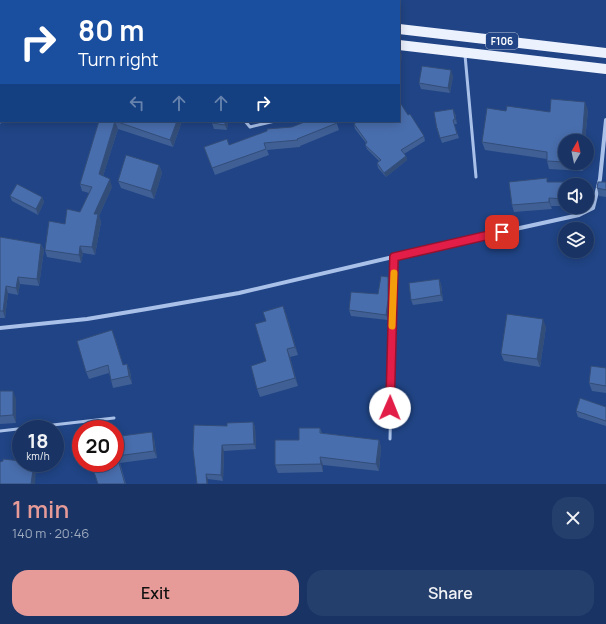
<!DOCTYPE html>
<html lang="en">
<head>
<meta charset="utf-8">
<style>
	:root { --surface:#183364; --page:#253f6d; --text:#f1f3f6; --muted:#9faabf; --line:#364e78; --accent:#e69b98 }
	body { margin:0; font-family:Manrope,sans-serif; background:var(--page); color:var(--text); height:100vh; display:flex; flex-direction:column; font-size:15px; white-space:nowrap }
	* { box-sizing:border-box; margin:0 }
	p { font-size:13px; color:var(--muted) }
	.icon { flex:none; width:22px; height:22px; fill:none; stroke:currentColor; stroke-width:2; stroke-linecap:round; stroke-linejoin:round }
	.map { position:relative; height:484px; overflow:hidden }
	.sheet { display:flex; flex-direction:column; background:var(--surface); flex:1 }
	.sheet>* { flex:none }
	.top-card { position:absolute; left:0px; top:0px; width:400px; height:122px; box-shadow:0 2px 10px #0003,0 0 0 1px var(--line); background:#1a4fa0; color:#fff; overflow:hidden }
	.needle { width:26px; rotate:9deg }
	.controls { position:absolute; left:558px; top:134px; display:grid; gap:8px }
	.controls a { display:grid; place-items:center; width:36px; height:36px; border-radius:50%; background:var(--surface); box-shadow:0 2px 10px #0003,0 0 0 1px var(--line); font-size:20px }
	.speed { position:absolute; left:12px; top:420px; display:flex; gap:8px; font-size:20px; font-weight:700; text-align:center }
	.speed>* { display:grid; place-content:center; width:52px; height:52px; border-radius:50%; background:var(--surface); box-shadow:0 2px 10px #0003,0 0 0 1px var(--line); line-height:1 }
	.speed small { font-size:10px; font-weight:400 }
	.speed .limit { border:6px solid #d22; background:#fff; color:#111 }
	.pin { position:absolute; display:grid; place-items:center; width:34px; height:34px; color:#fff; margin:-17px; border-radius:8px; box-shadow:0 2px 6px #0006 }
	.me { position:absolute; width:44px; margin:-22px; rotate:1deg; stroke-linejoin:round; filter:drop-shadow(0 0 3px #0008) }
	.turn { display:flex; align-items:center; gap:14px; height:84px; padding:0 12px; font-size:18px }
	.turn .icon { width:52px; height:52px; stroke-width:2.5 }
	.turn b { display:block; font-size:28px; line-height:34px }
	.lanes { display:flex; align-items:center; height:38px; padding:0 12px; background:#0003; justify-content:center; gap:20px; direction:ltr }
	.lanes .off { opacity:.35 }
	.round { display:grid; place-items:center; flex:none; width:42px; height:42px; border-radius:16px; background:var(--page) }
	.summary { display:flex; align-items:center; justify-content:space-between; height:68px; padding:0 12px }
	h1 { font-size:24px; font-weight:600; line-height:30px; color:var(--accent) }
	.cta { display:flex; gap:8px; margin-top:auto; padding:8px 12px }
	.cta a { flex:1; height:46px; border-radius:16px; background:var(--accent); color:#111; font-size:16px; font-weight:600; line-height:46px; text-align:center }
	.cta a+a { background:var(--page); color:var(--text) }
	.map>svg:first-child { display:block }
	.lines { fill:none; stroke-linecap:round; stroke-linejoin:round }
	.service { stroke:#a9c1e9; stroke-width:3 }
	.minor { stroke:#a9c1e9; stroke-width:4 }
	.secondary { stroke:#d4e0f7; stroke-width:8 }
	.primary { stroke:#ecf1fe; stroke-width:10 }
	.wall { fill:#3f5f95 }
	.shaded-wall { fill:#334d79 }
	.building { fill:#496ead; stroke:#334d79 }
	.route-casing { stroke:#92132f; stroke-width:10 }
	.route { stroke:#e11d48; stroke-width:7 }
	.slow { stroke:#f59e0b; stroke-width:7 }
	.labels { text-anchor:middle; stroke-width:4; stroke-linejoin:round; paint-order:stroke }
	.shield { fill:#204485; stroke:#bcc7da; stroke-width:1 }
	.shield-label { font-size:10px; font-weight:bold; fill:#fff }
</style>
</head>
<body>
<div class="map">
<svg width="606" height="484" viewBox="0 0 606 484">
	<rect width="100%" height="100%" fill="#204485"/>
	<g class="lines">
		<path class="service" d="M 0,48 L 1,49
			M 465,55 L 476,177
			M 245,121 L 250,127 L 275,121
			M 0,431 L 114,418
			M 390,439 L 394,257"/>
		<path class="minor" d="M 0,328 L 87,319 L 147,309 L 239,293 L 470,239 L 579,215 L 593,208 L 600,179 L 606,120"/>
		<path class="secondary" d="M 52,1 L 52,0
			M 0,80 L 1,77
			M 0,119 L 1,117"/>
		<path class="primary" d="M 35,0 L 41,1
			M 164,0 L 170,1
			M 0,5 L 1,6
			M 399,29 L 606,53
			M 399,45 L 606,69"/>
	</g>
	<path class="wall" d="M 453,76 L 450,93 L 421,89 L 419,83 Z
		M 588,110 L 585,141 L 565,141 L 565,163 L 584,163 L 583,171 L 549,169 L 547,161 L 547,159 L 485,150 L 482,142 L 506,111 L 550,112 Z
		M 455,113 L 457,124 L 454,124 L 459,138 L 442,143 L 437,129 Z
		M 408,115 L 424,136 L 425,141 L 404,154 L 406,156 L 407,160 L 386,177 L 378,168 L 377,163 L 379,161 L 367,149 L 365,145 L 366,143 L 355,129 L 354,124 Z
		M 104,121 L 182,121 L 173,147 L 118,129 L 103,176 L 112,187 L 99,216 L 101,222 L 95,255 L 83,253 L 81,263 L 47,257 L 45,250 L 65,224 L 80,212 L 89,193 L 82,191 L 80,184 Z
		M 212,121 L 228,121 L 227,130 L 214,129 L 212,123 Z
		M 336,121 L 339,130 L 300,146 L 300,147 L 267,150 L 269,155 L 215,175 L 204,147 L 229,145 L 292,127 Z
		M 159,165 L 162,173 L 154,199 L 121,188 L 118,181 Z
		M 548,182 L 565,185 L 565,206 L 551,206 L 552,209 L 514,212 L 512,205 Z
		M 606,182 L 606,197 L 599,196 L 597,188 Z
		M 10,196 L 42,197 L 44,202 L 38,215 L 12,201 Z
		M 0,237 L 41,244 L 44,250 L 39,286 L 20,284 L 18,295 L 8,293 L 5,318 L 0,318 Z
		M 388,277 L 390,282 L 390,305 L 388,320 L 351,316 L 349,310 L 378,294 Z
		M 439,279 L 441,284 L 443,301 L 413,305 L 411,300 Z
		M 286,314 L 298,355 L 290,357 L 298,386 L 260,397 L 257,389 L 266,361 L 266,321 Z
		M 546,327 L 540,367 L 504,361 L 501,354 Z
		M 115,338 L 123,365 L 127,364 L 130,371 L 132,384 L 113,388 L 111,380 L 109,373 L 89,379 L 86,372 Z
		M 606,368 L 606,393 L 592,391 L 589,383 Z
		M 0,391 L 16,399 L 16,423 L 0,424 Z
		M 606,407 L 606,426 L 578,417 L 576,411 Z
		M 253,422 L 255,427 L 256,449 L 224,451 L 223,481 L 208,479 L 208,484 L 197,484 L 227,426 Z
		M 320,428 L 322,433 L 379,440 L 381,448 L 379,471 L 323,465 L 323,472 L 278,473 L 275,465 L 299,440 Z
		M 154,439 L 157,458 L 120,463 L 126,484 L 98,484 L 115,447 Z"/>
	<path class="shaded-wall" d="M 399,47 L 402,55 L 400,73 L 399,71 Z
		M 451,70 L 453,76 L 450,93 L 448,88 Z
		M 585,102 L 588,110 L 585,141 L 582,141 Z
		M 453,109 L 455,113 L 457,124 L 455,119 Z
		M 115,121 L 118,129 L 101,182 L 99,174 Z
		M 177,121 L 182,121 L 173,147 L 170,140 Z
		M 225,121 L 228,121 L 227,130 L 225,125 Z
		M 406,156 L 407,160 L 386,177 L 384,173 Z
		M 580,163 L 584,163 L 583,171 Z
		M 159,165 L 162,173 L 154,199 L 151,191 Z
		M 110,179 L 112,187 L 99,216 L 101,222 L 95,255 L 92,247 L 94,214 Z
		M 42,197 L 44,202 L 38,215 L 36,209 Z
		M 549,198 L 551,206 L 552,209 L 549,202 Z
		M 41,244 L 44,250 L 39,286 L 37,279 Z
		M 80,246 L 83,253 L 81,263 L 79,255 Z
		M 18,277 L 20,284 L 18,295 L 16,288 Z
		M 388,277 L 390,282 L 390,305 L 388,320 L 386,315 Z
		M 439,279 L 441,284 L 443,301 L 441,295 Z
		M 6,286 L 8,293 L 5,318 L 3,311 Z
		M 283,306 L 286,314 L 298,355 L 295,347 Z
		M 543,319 L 546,327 L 540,367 L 537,359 Z
		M 287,349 L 290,357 L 298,386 L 295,378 Z
		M 127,364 L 130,371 L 132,384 L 129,376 Z
		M 13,391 L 16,399 L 16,423 L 13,415 Z
		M 253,422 L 255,427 L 256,449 L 254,444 Z
		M 152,432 L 154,439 L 157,458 L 154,451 Z
		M 379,440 L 381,448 L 379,471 L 376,464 Z
		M 222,445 L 224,451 L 223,481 L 221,475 Z
		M 320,457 L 323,465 L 323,472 L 321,464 Z
		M 34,463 L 36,470 L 35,484 L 31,484 Z
		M 206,474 L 208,479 L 208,484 L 207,484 Z"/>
	<path class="building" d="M 422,66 L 451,70 L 448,88 L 419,83 Z
		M 551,99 L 585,102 L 582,141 L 565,141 L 565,162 L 547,161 L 547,152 L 482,142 L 487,108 L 506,111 L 507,106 L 550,112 Z
		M 399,101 L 408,115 L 410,114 L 424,136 L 401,150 L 406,156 L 384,173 L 377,163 L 381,160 L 365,145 L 367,142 L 354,124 L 358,121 L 399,121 Z
		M 453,109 L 455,119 L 453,120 L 457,134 L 440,138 L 437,128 L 437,129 L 434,112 Z
		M 99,121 L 104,122 L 104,121 L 177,121 L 170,140 L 115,121 L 99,174 L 110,179 L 94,214 L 98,214 L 92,247 L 80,246 L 79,255 L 45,250 L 49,221 L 65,224 L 67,209 L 80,212 L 92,187 L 80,184 Z
		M 212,121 L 225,121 L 225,125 L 212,123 Z
		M 307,121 L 336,121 L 337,123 L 297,139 L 298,140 L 264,143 L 266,149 L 212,168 L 204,147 L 227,139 L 229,145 L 267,131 L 267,129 L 292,127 Z
		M 126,155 L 159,165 L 151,191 L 118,181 Z
		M 547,178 L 547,182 L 569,182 L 569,185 L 565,185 L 565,199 L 549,198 L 549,202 L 512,205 L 509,182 Z
		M 598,182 L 606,182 L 606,190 L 597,188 Z
		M 17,184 L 42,197 L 36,209 L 10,196 Z
		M 0,237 L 41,244 L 37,279 L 18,277 L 16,288 L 6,286 L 3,311 L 0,311 Z
		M 381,276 L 388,277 L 388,300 L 386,315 L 349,310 L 351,292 L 378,294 Z
		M 439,279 L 441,295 L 411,300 L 409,283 Z
		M 283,306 L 295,347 L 287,349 L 295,378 L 257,389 L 251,366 L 266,361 L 255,324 L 266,321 L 263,312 Z
		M 507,314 L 543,319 L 537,359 L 501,354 Z
		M 112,330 L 123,365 L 127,364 L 129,376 L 111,380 L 108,365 L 86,372 L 77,341 Z
		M 591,366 L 606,368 L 606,386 L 589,383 Z
		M 0,391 L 13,391 L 13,415 L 0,416 Z
		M 580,398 L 606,407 L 606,421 L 576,411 Z
		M 253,422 L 254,444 L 222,445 L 221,475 L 206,474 L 207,484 L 197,484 L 193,449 L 194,425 L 227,426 L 227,423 Z
		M 299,428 L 320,428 L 320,433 L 379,440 L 376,464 L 320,457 L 321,464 L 275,465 L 275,440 L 299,440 Z
		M 152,432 L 154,451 L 117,456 L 125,484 L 98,484 L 91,463 L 115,463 L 115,447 L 123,445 L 121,436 Z
		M 3,459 L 21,461 L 21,463 L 34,463 L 31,484 L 0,484 L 0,462 L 3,461 Z"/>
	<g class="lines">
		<defs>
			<path id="route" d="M 390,408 L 394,257 L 502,232"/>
		</defs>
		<use href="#route" class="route-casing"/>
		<use href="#route" class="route"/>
		<path class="slow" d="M 392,326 L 394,273"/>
	</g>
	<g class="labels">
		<rect class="shield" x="486" y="33" width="32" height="16" rx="3"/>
		<g class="shield-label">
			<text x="502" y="45">F106</text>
		</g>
	</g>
</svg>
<div class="controls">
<a><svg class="needle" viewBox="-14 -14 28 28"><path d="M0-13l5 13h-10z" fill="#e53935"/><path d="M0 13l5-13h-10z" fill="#9faabf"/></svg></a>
<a><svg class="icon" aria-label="sound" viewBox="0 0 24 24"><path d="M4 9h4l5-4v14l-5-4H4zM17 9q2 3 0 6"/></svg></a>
<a><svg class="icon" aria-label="layers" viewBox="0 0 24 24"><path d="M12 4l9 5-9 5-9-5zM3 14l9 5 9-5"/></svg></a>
</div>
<div class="speed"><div>18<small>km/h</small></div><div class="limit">20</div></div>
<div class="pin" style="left:502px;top:232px;background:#d93025"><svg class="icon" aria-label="arrive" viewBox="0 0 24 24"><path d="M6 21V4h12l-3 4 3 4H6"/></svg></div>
<svg class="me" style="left:390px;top:408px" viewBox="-20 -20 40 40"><circle r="19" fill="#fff"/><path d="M0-13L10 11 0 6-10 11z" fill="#e11d48"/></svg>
<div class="top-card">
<div class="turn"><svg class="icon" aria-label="right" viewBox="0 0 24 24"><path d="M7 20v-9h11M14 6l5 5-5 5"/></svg><div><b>80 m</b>Turn right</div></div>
<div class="lanes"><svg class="icon off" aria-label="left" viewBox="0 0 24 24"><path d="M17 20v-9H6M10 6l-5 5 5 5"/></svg><svg class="icon off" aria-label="ahead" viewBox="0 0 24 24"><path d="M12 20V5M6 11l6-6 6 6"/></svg><svg class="icon off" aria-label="ahead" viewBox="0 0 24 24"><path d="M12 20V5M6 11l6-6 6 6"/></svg><svg class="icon" aria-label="right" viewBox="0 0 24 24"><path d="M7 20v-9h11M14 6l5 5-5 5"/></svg></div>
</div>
</div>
<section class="sheet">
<div class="summary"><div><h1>1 min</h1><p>140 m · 20:46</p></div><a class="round"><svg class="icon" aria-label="close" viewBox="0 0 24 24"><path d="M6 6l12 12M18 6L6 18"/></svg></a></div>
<div class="cta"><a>Exit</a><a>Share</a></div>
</section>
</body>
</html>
